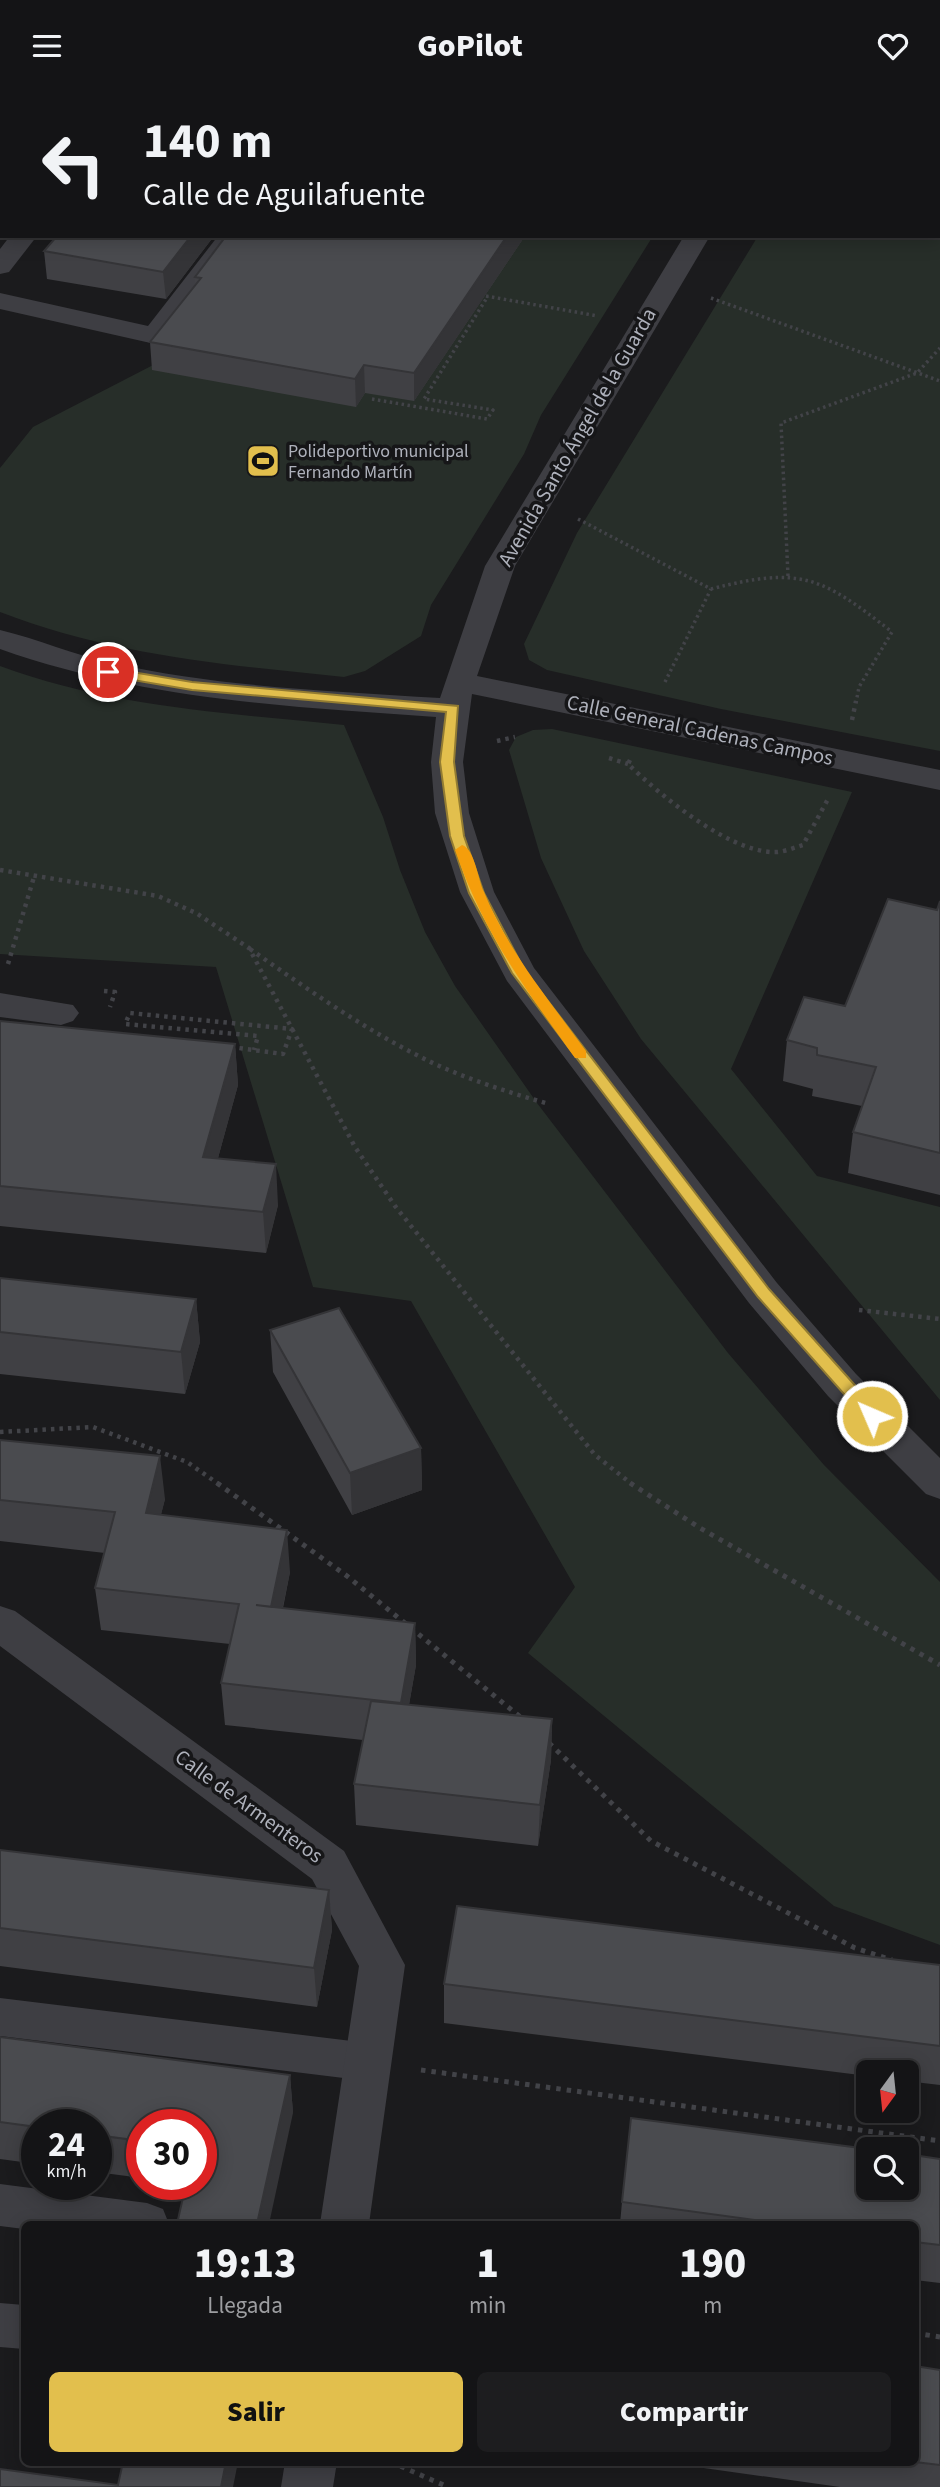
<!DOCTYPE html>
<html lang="es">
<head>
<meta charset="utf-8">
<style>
	:root { --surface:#141416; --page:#1d1d1f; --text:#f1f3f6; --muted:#9d9ea1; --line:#333335; --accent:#e2bf4d }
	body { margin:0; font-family:"Source Sans 3",sans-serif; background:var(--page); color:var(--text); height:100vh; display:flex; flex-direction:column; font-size:26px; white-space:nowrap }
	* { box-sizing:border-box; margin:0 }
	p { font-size:23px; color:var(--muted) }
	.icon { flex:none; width:38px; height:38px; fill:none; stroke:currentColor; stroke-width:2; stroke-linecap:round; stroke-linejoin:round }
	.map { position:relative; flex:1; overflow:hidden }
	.drawer { position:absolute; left:21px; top:2130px; width:898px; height:245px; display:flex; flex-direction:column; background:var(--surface); border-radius:10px; box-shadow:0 4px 18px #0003,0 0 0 2px var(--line) }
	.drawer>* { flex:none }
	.hud { position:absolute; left:0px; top:0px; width:942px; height:147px; box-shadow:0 4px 18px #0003,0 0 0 2px var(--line); background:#141416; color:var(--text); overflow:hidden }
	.needle { width:46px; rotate:195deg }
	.fabs { position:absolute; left:856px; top:1969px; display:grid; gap:14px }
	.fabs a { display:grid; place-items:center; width:63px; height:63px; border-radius:10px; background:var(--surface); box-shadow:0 4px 18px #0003,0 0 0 2px var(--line); font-size:35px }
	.speed { position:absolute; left:21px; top:2018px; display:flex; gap:14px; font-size:35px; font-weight:700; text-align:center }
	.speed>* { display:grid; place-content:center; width:91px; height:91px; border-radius:50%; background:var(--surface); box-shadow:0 4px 18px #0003,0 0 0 2px var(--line); line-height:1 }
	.speed small { font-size:18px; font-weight:400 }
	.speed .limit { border:10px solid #d22; background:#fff; color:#111 }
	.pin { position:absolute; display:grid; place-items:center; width:60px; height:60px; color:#fff; margin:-30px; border:4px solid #fff; border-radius:50%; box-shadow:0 2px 7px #0007 }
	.me { position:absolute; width:77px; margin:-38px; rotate:315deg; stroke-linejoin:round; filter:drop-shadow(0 0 5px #0008) }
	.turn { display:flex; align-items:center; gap:24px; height:147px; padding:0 28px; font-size:32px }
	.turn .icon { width:91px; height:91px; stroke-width:2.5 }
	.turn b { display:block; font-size:49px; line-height:60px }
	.eta { display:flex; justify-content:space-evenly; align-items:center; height:119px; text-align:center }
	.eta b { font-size:42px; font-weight:800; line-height:49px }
	.button { display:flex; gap:14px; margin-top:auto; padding:14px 28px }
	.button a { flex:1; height:80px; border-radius:10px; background:var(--accent); color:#111; font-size:28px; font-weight:800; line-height:80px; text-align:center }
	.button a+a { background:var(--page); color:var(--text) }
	header { display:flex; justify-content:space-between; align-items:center; height:91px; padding:0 28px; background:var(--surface); font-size:32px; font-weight:800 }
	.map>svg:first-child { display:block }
	.green { fill:#272e29 }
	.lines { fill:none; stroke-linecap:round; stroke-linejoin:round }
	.path-far2 { stroke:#424348; stroke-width:3.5; stroke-dasharray:2.5 3.5; stroke-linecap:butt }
	.path-far1 { stroke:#424348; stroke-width:4.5; stroke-dasharray:3.5 5; stroke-linecap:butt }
	.path { stroke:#424348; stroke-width:5; stroke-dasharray:4.5 6; stroke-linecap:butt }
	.lane { fill:#3e3e43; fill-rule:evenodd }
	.street { fill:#3e3e43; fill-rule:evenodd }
	.wall { fill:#404044 }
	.shaded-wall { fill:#343437 }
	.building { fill:#4a4b4f; stroke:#343437; stroke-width:2 }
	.route { fill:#e2bf4d; stroke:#937c32; stroke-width:2 }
	.slow { fill:#f59e0b }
	.labels { text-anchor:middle; stroke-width:7; stroke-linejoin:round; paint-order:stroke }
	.far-poi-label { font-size:18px; fill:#aeb1bb; stroke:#161618; text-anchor:start }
	.street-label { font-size:21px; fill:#aeb1bb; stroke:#161618 }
</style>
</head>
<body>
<header><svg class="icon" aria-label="menu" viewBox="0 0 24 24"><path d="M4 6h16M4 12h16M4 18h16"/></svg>GoPilot<svg class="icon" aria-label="heart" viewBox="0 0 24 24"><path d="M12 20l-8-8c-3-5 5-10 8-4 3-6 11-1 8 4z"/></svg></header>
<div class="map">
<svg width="940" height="2396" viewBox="0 0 940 2396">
	<rect width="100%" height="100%" fill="#1b1b1d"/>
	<path class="green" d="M 940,129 L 940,660 L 721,618 L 547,579 L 529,569 L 524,553 L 577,442 L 758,145 L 940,145 Z
		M 259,145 L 653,145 L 541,324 L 524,363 L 431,514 L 421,545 L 365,580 L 344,586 C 226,574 111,564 0,521 L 0,377 L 33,336 L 157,272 Z
		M 0,575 C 110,616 228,622 344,634 L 383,726 L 400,779 L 425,841 L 455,895 L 537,1012 L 728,1262 L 824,1374 L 940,1491 L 940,1854 L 834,1815 L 528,1562 L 575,1496 L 411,1210 L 313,1196 L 216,876 L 0,863 Z
		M 552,638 L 852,701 L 731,978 L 817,1085 L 940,1116 L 940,1309 L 641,948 L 584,860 L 541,767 L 509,659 L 516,646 L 533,639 Z"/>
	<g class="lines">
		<path class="path-far2" d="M 486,205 L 598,225
			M 711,207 L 940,290
			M 372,308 L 487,328 L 493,319 L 424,308 L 488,205
			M 578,428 L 711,498 C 800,475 821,485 892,541 L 859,596 L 856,612
			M 788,485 L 781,332 L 917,282 L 940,257
			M 665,591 L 711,498"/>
		<path class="path-far1" d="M 852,629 L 856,610
			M 497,650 L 515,646
			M 609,667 L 628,673
			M 630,669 L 628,673 C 660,704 725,758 771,761 C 782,762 793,757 803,754 L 828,708
			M 0,779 L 158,805 L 196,822 L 249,857 L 355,1056 L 395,1115 L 595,1364 L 633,1394
			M 250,858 C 310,900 371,943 437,974 C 473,990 511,1002 549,1013
			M 8,873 L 34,786
			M 104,900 L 115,901 L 110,916
			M 231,956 L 283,963 L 292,938 L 130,922 L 125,933 L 258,945 L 254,959
			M 859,1219 L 940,1228
			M 0,1341 L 93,1336 L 187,1371 L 220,1394"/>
		<path class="path" d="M 217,1392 L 347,1485 L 524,1629
			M 630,1392 L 700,1437 L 940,1574
			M 549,1652 L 651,1750 L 855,1857 L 892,1869
			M 421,1979 L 940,2050
			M 915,2242 L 940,2246
			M 391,2371 L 448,2396"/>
		<path class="lane" d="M 8,0 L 30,0 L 31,2 L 9,2 Z
			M 2,57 L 2,72 L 0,72 L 0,58 Z
			M 0,1907 L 368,1952 L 383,1957 L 390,1971 L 383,1985 L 368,1990 L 0,1945 Z
			M 0,2093 L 147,2112 L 163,2118 L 169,2133 L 24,2133 L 24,2138 L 0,2135 Z
			M 0,2212 L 24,2214 L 24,2258 L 0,2256 Z"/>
		<path class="street" d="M 100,0 L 125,0 L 99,2 Z
			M 166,0 L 191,0 L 165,2 Z
			M 779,0 L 803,0 L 778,2 Z
			M 10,145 L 37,145 L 9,181 L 0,183 L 0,158 Z
			M 218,145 L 245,145 L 165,251 L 155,253 L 0,218 L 0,202 L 148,235 Z
			M 684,145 L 710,145 L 515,475 L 477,585 L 940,679 L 940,699 L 472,603 L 463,671 L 469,722 L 494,801 L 534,877 L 777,1192 L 856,1283 L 940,1367 L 940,1408 L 926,1403 L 828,1305 L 749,1212 L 507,890 L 460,801 L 435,722 L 431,671 L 436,626 C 288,616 141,608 0,558 L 0,539 C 38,548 74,564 112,572 C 219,596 330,600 440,607 L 485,475 Z
			M 0,902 L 73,914 L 79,922 L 73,930 L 61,934 L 0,926 Z
			M 0,1515 L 15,1520 L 344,1760 L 405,1874 L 369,2133 L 320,2133 L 359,1875 L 312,1788 L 0,1555 Z
			M 285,2371 L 337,2371 L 333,2396 L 281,2396 Z"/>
	</g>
	<path class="wall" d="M 57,145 L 214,145 L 166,208 L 47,188 L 44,160 Z
		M 525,145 L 414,310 L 365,302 L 356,316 L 152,279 L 150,251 L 195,195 L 195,186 Z
		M 940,810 L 940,1104 L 848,1082 L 853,1041 L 862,1015 L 812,1005 L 813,998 L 783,990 L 787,949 L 845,915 L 937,819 Z
		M 0,930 L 235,953 L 238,994 L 218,1067 L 278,1114 L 266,1162 L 0,1135 Z
		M 0,1187 L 196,1208 L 200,1251 L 185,1303 L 0,1283 Z
		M 270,1239 L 421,1357 L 422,1399 L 352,1424 L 273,1281 Z
		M 0,1349 L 165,1408 L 161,1423 L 290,1481 L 283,1517 L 415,1532 L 416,1574 L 409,1614 L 552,1628 L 551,1669 L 538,1755 L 356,1734 L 354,1693 L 363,1649 L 225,1634 L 221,1592 L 230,1553 L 101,1539 L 95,1497 L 105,1462 L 0,1450 Z
		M 0,1759 L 329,1799 L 332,1839 L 317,1916 L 0,1875 Z
		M 940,1874 L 940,1994 L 906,1990 L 906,1981 L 868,1981 L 868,1985 L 444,1932 L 444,1893 Z
		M 0,1946 L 290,1984 L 293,2022 L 201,2034 L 142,2034 L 142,2087 L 96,2081 L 96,2034 L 37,2034 L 37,2073 L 0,2068 Z
		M 940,2068 L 940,2192 L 915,2189 L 915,2133 L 620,2133 L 622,2111 Z
		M 940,2279 L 940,2396 L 840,2396 L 661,2371 L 915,2371 Z"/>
	<path class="shaded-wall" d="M 703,0 L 717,0 L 717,2 L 702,2 Z
		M 191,145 L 214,145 L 166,208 L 163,181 Z
		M 507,145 L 525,145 L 414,310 L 414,282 Z
		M 364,274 L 365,302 L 356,316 L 355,288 Z
		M 235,953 L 238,994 L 207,1107 L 203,1066 Z
		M 276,1073 L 278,1114 L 266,1162 L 263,1121 Z
		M 196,1208 L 200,1251 L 185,1303 L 181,1261 Z
		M 421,1357 L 422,1399 L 352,1424 L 350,1382 Z
		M 160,1365 L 165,1408 L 151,1464 L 146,1422 Z
		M 287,1439 L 290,1481 L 274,1558 L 271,1516 Z
		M 415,1532 L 416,1574 L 402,1653 L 401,1612 Z
		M 552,1628 L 551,1669 L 538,1755 L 540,1714 Z
		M 329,1799 L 332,1839 L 317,1916 L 314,1877 Z
		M 290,1984 L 293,2022 L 269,2133 L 257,2133 Z
		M 226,2371 L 238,2371 L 233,2396 L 221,2396 Z"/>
	<path class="building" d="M 216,0 L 703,0 L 702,2 L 215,2 Z
		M 840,0 L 940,0 L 940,42 L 940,2 L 839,2 Z
		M 57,145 L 191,145 L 163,181 L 44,160 Z
		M 226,145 L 507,145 L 414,282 L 364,274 L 355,288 L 150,251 L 201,187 L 195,186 Z
		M 888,808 L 937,819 L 940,810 L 940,1062 L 853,1041 L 876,976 L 817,964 L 817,957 L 787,949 L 804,906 L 845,915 Z
		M 0,930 L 235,953 L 203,1066 L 276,1073 L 263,1121 L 0,1095 Z
		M 0,1187 L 196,1208 L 181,1261 L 0,1241 Z
		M 339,1217 L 421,1357 L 350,1382 L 270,1239 Z
		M 0,1349 L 160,1365 L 146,1422 L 287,1439 L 271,1516 L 256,1514 L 415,1532 L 401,1612 L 221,1592 L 239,1513 L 95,1497 L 115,1421 L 0,1409 Z
		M 371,1610 L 552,1628 L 540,1714 L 354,1693 Z
		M 0,1759 L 329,1799 L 314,1877 L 0,1837 Z
		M 457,1815 L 940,1874 L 940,1955 L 444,1893 Z
		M 0,1946 L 290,1984 L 257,2133 L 177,2133 L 186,2093 L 201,2093 L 201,2034 L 142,2034 L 142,2050 L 96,2044 L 96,2034 L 37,2034 L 37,2036 L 0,2031 Z
		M 631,2027 L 868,2058 L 868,2096 L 906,2096 L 906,2063 L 940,2068 L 940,2154 L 915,2151 L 915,2133 L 785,2133 L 622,2111 Z
		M 915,2275 L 940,2279 L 940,2374 L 915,2371 Z
		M 123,2371 L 226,2371 L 221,2396 L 0,2396 L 0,2378 L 118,2394 Z"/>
	<path class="route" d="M 108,577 L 192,591 L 458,615 L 454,671 L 464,745 L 484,802 L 525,880 L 769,1198 L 878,1320 L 878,1329 L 867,1329 L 758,1206 L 512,882 L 469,802 L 450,745 L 440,671 L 446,621 L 192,599 L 103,584 L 103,578 Z"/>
	<path class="slow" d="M 462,754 C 475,758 478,789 484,801 C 508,860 549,909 586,960 L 586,967 L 575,967 C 524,896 484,843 455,759 Z"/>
	<defs>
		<symbol id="stadium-square" viewBox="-11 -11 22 22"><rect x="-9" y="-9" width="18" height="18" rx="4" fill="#e2bf4d" stroke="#161618"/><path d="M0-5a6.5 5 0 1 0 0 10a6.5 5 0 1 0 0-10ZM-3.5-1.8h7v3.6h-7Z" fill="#111"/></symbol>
	</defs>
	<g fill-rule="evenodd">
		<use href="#stadium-square" x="244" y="351" width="38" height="38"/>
	</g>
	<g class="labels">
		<g class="far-poi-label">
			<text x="288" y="366">Polideportivo municipal<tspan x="288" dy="21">Fernando Martín</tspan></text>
		</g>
		<g class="street-label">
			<text transform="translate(577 346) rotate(-60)" y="7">Avenida Santo Ángel de la Guarda</text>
			<text transform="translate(700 639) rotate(12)" y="7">Calle General Cadenas Campos</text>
			<text transform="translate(249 1715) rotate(36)" y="7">Calle de Armenteros</text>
		</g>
	</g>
</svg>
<div class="fabs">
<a><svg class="needle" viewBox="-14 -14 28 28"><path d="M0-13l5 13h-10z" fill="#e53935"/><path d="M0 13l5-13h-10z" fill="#9d9ea1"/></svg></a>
<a><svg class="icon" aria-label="search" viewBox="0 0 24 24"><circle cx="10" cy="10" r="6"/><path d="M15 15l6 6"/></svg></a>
</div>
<div class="speed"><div>24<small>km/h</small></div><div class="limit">30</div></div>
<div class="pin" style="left:108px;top:581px;background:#d93025"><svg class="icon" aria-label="arrive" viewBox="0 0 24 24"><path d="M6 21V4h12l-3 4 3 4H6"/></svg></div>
<svg class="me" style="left:872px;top:1325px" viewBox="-20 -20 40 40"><circle r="17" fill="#e2bf4d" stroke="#fff" stroke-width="3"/><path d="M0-11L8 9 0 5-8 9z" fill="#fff"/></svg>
<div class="hud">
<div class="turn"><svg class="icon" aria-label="left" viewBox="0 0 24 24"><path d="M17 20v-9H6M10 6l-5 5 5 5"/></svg><div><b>140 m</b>Calle de Aguilafuente</div></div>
</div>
<section class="drawer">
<div class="eta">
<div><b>19:13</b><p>Llegada</p></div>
<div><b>1</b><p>min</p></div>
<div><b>190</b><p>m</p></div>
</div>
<div class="button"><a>Salir</a><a>Compartir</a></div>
</section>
</div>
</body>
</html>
